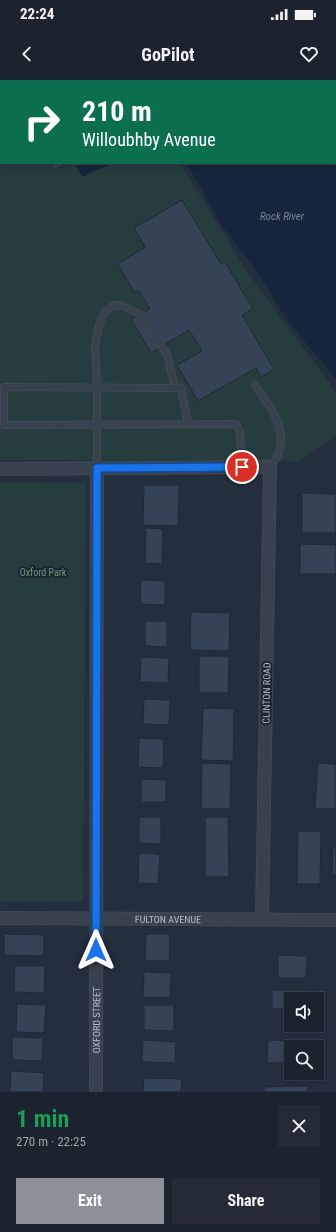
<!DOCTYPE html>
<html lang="en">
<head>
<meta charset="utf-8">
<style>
	:root { --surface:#1b232e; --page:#242b36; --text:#f1f3f6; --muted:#a0a4aa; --line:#39404a; --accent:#8c9099 }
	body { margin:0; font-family:"Roboto Condensed",sans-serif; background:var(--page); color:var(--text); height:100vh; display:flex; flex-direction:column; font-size:15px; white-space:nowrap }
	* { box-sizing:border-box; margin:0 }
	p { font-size:13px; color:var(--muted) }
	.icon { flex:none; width:22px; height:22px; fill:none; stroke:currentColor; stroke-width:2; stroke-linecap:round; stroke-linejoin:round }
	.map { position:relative; height:1012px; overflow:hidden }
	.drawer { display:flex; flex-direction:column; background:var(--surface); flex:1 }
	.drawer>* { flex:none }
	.guide { position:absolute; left:0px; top:0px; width:336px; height:84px; box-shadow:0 2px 6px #0003,0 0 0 1px var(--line); background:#0b6e4f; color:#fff; overflow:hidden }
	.tools { position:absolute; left:284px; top:912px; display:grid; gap:8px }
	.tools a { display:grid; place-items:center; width:40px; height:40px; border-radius:0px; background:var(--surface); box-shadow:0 2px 6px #0003,0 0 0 1px var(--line); font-size:20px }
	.pin { position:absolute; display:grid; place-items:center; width:34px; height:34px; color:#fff; margin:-17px; border:2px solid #fff; border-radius:50%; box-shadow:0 1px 4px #0007 }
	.me { position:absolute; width:44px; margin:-22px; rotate:0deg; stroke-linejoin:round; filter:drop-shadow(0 0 3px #0008) }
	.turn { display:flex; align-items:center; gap:14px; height:84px; padding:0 16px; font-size:18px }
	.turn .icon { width:52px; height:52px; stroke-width:2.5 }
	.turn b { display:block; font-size:28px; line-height:34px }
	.round { display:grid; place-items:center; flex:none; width:42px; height:42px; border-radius:0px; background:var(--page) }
	.headline { display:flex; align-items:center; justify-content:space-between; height:68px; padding:0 16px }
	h1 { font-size:24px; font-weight:700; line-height:30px; color:#1e9e55 }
	.primary-button { display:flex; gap:8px; margin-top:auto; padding:8px 16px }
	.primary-button a { flex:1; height:46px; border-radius:0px; background:var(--accent); color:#fff; font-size:16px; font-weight:700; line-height:46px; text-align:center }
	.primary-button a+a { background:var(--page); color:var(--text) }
	.status { display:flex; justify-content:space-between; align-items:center; height:28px; padding:0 20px; background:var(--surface); direction:ltr }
	.status svg { height:11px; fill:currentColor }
	header { display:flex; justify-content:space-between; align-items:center; height:52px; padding:0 16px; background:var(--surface); font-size:18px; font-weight:700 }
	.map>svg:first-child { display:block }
	.green { fill:#263c3f }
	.water { fill:#17263c }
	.building { fill:#364354; stroke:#1f2835 }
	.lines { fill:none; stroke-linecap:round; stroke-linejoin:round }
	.lane-casing { stroke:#414a57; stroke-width:8 }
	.street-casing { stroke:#414a57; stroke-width:14 }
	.lane { stroke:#38414e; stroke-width:6 }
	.street { stroke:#38414e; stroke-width:12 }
	.route-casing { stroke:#114b97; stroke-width:10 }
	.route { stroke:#1a73e8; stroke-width:7 }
	.labels { text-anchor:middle; stroke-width:4; stroke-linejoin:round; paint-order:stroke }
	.park-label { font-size:10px; fill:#6b9a76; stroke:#1d2633 }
	.street-label { font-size:10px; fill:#b4bcc9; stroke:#1d2633 }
	.water-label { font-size:11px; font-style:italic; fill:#6d86a8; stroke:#1d2633 }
</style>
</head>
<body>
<div class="status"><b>22:24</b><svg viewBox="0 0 49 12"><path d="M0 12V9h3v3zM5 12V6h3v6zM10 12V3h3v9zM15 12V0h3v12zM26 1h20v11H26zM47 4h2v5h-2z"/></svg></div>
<header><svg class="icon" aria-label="back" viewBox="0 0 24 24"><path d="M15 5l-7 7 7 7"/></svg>GoPilot<svg class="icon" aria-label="heart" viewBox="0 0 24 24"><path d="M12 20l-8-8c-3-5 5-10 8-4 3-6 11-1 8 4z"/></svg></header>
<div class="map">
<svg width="336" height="1012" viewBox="0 0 336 1012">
	<rect width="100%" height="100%" fill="#242f3e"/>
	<path class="green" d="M 0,0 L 129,0 L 129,1 L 1,1 L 1,83 L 180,83 L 248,193 L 336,312 L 336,357 L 300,381 L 0,380 Z
		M 0,402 L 86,403 L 83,822 L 0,822 Z"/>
	<path class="water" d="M 148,0 L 336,0 L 336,299 L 288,241 L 258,193 L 220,143 L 187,83 L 335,83 L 335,1 Z
		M 75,83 L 113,83 L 82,97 Z"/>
	<path class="building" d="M 50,83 L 65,83 L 66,85 L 53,90 Z
		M 182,120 L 221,184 L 225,182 L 253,229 L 242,235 L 274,289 L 261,297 L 256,288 L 198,321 L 177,285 L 202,271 L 189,250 L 151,273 L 131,239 L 150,229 L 139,211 L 134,212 L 118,184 L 145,167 L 134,148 Z
		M 144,405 L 179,405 L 178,446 L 143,445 Z
		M 302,413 L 336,414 L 336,453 L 302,453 Z
		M 146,448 L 163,449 L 162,484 L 145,483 Z
		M 300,464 L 336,465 L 336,494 L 300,494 Z
		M 141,500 L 165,501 L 165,525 L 140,524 Z
		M 191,532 L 230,533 L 229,571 L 190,570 Z
		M 145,541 L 167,541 L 167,567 L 145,566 Z
		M 199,576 L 229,576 L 228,613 L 199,613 Z
		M 141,577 L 169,578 L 168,603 L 140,602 Z
		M 144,619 L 170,620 L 169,645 L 143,644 Z
		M 203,628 L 234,629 L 233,681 L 201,680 Z
		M 139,658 L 164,659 L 163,688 L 138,687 Z
		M 202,683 L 231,684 L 230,729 L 201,729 Z
		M 318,683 L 336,684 L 336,729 L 315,729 Z
		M 141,699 L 166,700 L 166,722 L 141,722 Z
		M 139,737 L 161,737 L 161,764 L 139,763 Z
		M 205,737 L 228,737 L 229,797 L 205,797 Z
		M 298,751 L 321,751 L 320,804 L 297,804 Z
		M 333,768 L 336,768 L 336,795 L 332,795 Z
		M 139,773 L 160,774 L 158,804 L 138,803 Z
		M 4,854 L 44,855 L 44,876 L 4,875 Z
		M 146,854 L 170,854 L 169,881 L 145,881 Z
		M 278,875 L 307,876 L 306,898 L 278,898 Z
		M 15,886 L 45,886 L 44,913 L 14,912 Z
		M 144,892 L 171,893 L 170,918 L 143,917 Z
		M 272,910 L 307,910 L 307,919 L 291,919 L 291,929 L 272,929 Z
		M 17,924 L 46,925 L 44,953 L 16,952 Z
		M 144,925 L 174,925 L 174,951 L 144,950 Z
		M 12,957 L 43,958 L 42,981 L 12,980 Z
		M 143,960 L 176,962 L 175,983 L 142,982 Z
		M 268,960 L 306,961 L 306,967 L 291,967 L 291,983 L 267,983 Z
		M 11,991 L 44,993 L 43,1012 L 10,1012 Z
		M 144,998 L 182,999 L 181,1012 L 143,1012 Z
		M 308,1006 L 308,1012 L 264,1012 L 264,1007 Z"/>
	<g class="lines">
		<defs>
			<path id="lane" d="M 255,305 C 269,326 289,348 278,374 C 277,379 273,383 270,387
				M 188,343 L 181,308 L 4,307 L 4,345 L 236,344 L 240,352 L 242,387
				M 97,388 L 97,307 L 95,265 L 99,245 L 104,233 L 114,225 L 123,226 L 140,234 L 167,274 L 175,308"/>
			<g id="street">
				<path d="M 0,389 L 270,387 L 262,839"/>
				<path id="s1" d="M 0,838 L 336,840"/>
				<path id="s2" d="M 96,1012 L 97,388"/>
			</g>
		</defs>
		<use href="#lane" class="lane-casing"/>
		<use href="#street" class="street-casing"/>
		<use href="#lane" class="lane"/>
		<use href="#street" class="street"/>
	</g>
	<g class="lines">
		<defs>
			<path id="route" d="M 96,870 L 97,388 L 242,387"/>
		</defs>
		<use href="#route" class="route-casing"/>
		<use href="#route" class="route"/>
	</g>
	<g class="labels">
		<g class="park-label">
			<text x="43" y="496">Oxford Park</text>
		</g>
		<g class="street-label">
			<text transform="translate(266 613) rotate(-89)" y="4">CLINTON ROAD</text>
			<text dy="4" stroke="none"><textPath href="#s1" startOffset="168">FULTON AVENUE</textPath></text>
			<text dy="4" stroke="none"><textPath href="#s2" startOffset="72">OXFORD STREET</textPath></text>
		</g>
		<g class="water-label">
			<text x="282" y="140">Rock River</text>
		</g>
	</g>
</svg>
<div class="tools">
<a><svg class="icon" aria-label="sound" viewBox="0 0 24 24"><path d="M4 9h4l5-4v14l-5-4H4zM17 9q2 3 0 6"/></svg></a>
<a><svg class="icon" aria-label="search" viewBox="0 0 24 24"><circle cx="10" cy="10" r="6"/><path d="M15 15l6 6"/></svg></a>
</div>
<div class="pin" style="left:242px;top:387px;background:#d93025"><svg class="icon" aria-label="arrive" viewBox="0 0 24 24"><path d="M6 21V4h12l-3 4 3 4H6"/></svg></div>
<svg class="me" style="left:96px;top:870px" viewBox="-20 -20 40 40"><path d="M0-17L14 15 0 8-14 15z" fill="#1a73e8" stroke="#fff" stroke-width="4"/></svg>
<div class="guide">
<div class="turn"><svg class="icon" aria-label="right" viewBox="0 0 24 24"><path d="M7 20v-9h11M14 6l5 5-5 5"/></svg><div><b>210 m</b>Willoubhby Avenue</div></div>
</div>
</div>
<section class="drawer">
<div class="headline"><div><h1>1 min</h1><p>270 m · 22:25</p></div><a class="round"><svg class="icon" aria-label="close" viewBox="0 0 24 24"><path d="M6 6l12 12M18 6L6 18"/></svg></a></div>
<div class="primary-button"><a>Exit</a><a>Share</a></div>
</section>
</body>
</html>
